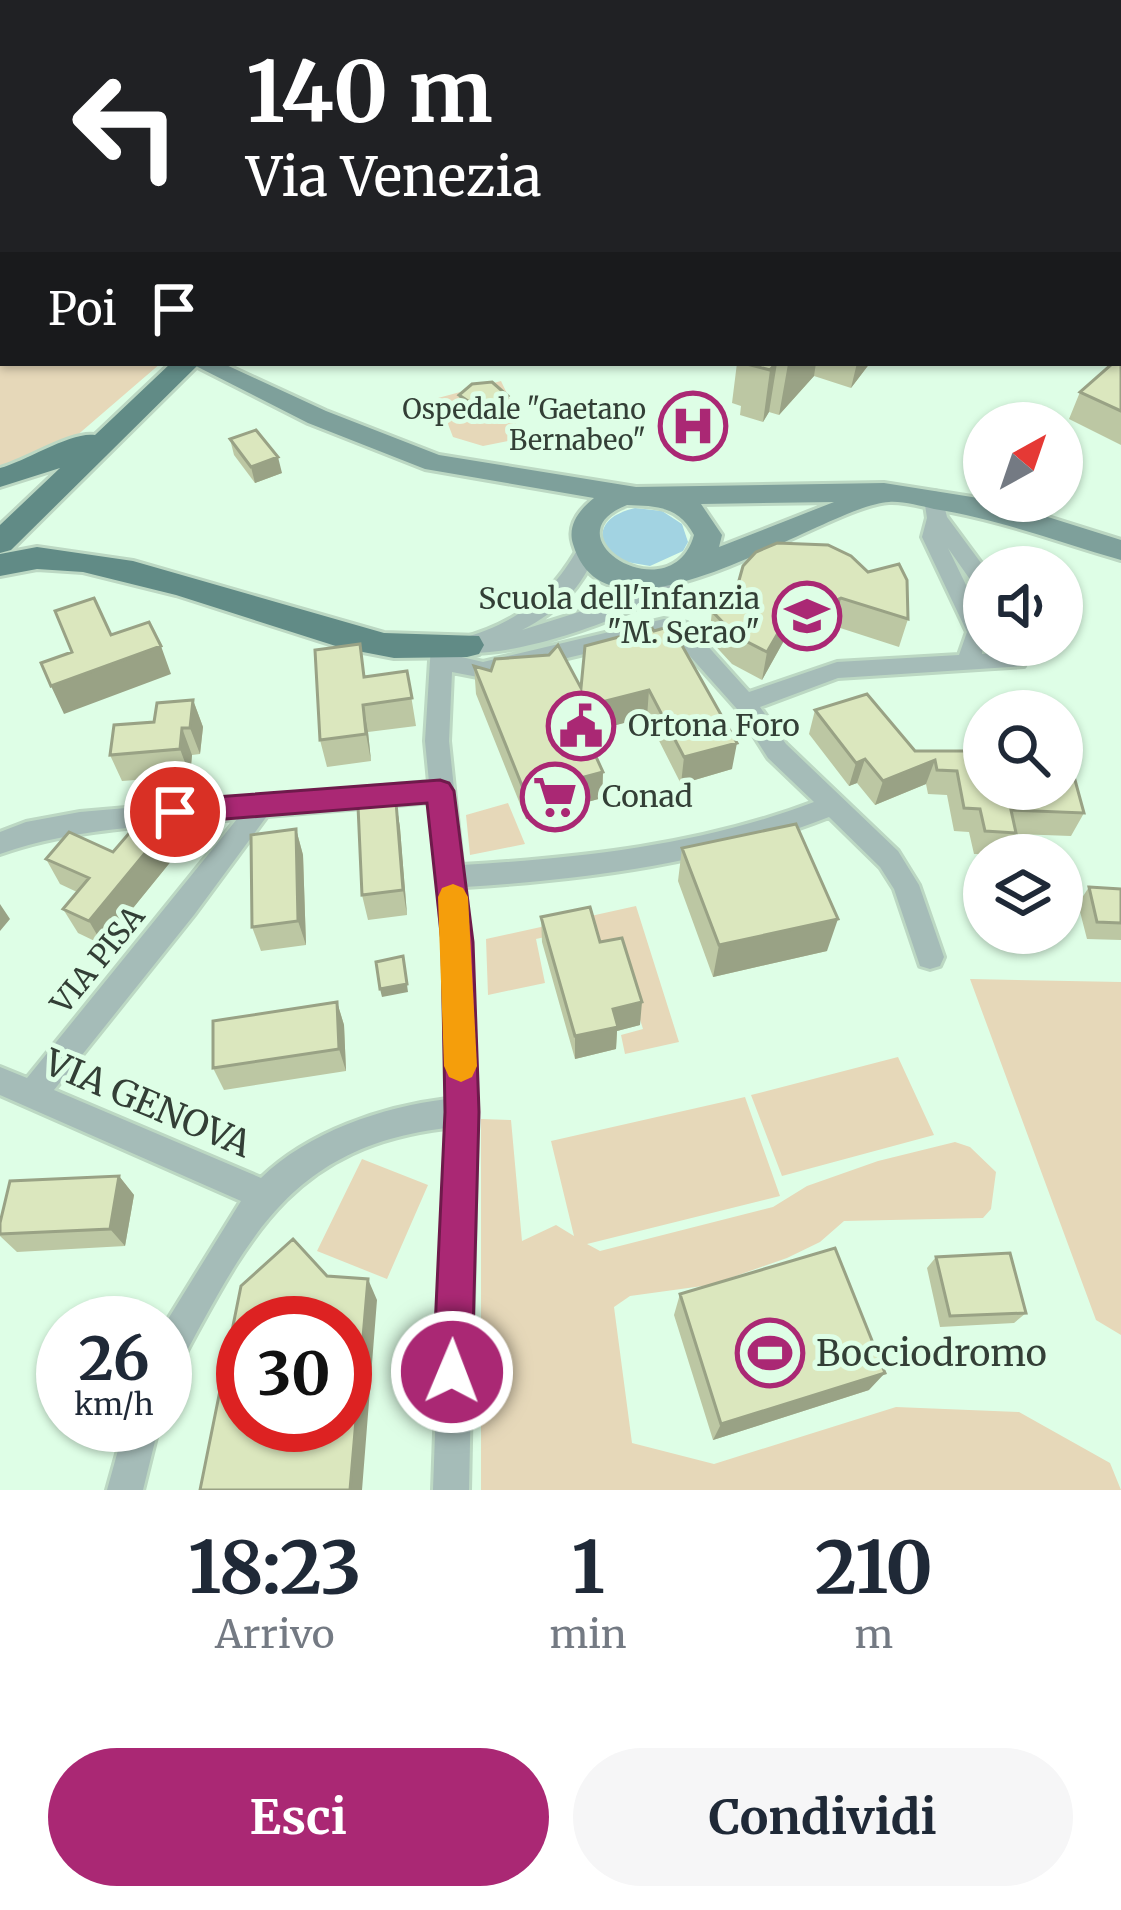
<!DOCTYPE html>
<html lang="it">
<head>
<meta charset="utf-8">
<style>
	:root { --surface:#fff; --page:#f6f6f7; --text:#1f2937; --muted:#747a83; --accent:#aa2874 }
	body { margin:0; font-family:Merriweather,serif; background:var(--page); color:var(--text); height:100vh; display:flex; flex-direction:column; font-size:45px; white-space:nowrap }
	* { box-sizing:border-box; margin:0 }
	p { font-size:39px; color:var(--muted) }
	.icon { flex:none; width:66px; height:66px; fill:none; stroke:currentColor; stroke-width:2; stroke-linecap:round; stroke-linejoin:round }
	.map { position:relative; height:1490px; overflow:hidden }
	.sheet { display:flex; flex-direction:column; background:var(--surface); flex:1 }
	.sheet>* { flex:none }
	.banner { position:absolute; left:0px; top:0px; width:1122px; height:366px; box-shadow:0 3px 9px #0004; background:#202124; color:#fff; overflow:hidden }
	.needle { width:78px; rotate:40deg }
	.controls { position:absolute; left:963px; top:402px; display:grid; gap:24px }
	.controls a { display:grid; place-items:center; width:120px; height:120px; border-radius:50%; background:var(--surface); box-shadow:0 3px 9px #0004; font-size:60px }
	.speed { position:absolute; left:36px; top:1296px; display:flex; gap:24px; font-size:60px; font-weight:700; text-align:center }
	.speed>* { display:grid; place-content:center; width:156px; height:156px; border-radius:50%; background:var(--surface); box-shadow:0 3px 9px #0004; line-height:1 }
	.speed small { font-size:30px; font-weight:400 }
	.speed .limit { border:18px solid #d22; background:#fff; color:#111 }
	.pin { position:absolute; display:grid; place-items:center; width:102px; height:102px; color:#fff; margin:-51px; border:6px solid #fff; border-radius:50%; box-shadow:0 3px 12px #0007 }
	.me { position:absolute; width:132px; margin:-66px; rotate:1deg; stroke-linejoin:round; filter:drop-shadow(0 0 9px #0008) }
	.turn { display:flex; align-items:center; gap:42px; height:252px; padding:0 48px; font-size:54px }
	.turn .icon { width:156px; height:156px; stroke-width:2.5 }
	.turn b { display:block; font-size:84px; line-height:102px }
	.then { display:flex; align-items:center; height:114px; padding:0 48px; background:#0003; gap:24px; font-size:45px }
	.eta { display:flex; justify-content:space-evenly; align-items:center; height:204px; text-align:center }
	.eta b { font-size:72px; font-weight:700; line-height:84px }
	.cta { display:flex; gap:24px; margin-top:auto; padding:24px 48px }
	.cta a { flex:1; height:138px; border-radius:72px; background:var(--accent); color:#fff; font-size:48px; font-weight:700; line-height:138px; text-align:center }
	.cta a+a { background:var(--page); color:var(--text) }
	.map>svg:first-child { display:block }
	.green { fill:#e6d8b9 }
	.water { fill:#a2d3e2 }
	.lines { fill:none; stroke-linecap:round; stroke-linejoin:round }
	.street-casing { stroke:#bcd8c3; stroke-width:6 }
	.secondary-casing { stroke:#bcd8c3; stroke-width:6 }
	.primary-casing { stroke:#bcd8c3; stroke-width:6 }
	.street { fill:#a5bcb8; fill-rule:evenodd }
	.secondary { fill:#7ea09b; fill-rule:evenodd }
	.primary { fill:#618b86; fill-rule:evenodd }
	.wall { fill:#bcc7a3 }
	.shaded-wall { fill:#99a285 }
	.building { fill:#dbe7be; stroke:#99a285; stroke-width:3; fill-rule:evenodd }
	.route { fill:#aa2874; stroke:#6e1a4b; stroke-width:3 }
	.slow { fill:#f59e0b }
	.labels { text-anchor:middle; stroke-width:10; stroke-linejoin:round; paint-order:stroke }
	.far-poi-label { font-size:27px; fill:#333f36; stroke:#defee6; text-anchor:end }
	.poi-label { font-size:30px; fill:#333f36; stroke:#defee6; text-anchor:start }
	.street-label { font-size:30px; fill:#333f36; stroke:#defee6 }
	.near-street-label { font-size:36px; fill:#333f36; stroke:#defee6 }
	.near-poi-label { font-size:36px; fill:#333f36; stroke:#defee6; text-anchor:start }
</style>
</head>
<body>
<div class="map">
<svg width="1121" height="1490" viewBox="0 0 1121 1490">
	<rect width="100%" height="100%" fill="#defee6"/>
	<path class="green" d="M 0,291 L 3,363 L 161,363 L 60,450 L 0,467 Z
		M 501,381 C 511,403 525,420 508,441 L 483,446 L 453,437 L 438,398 Z
		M 508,803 L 525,844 L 470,855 L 466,815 Z
		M 636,906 L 679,1042 L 625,1054 L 621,1035 L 643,1029 L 621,959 L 605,962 L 594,926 L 536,939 L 545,983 L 488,995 L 486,939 Z
		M 970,979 L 1121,982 L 1121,1335 L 1096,1320 Z
		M 898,1057 L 934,1135 L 782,1176 L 751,1095 Z
		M 745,1097 L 780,1196 L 587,1244 L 600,1251 L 773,1207 L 807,1186 L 878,1161 L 955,1142 L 970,1147 L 996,1172 L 991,1209 L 983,1218 L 844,1221 L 820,1242 L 787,1258 L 710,1285 L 630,1296 L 614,1307 L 632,1443 L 714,1464 L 896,1407 L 1019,1412 L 1110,1463 L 1121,1490 L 481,1490 L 481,1119 L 511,1120 L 522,1241 L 556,1225 L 574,1236 L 551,1141 Z
		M 362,1159 L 428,1185 L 387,1279 L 317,1251 Z"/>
	<path class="water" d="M 635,508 L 662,511 L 682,524 L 688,542 L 683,551 L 650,566 L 621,561 L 603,545 C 598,522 615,513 635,508 Z"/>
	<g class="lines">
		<defs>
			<path id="street" d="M 934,491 L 941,493 L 947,517 L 984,567 L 984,590 L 976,588 L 948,548 L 984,622 L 982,654 L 1007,652 L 1009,645 L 1031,645 L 1024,666 L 838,678 L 760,707 L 786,744 L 898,851 L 919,885 L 944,957 L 940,966 L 930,969 L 920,966 L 894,889 L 880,867 L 829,817 C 712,863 590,879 465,887 L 477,1112 L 469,1490 L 433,1490 L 446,1128 C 287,1147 246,1243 177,1369 L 165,1374 L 165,1324 L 241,1201 L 0,1095 L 0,1067 L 27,1078 L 237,819 C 157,826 76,827 0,854 L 0,832 L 26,822 L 80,812 L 429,782 L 425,741 L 431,645 L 442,637 L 450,639 L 453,655 L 483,662 L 664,619 L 687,623 L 749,692 L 837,662 L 959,655 L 967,632 L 922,537 L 927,518 L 924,498 ZM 664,635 L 672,636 L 737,709 L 768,758 L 814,802 C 701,845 582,858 462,865 L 449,741 L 452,672 L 483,678 ZM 431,802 L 443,942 L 447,1099 C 382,1107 308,1132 261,1178 L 54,1090 L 194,915 L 267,816 Z
				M 587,543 L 597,550 C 582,588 559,611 522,630 L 595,607 L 672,569 L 680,567 L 691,574 C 658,610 507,663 459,651 L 456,645 L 459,639 C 516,624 552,596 580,545 Z
				M 125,1425 L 159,1425 L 143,1490 L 107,1490 Z"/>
			<path id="secondary" d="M 0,272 L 3,273 L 3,287 L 0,286 Z
				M 190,363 L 222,363 L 326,411 L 439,455 L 636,487 L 884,483 L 997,501 L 1121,540 L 1121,560 C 1058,542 999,519 934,509 C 920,506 903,501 889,502 C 825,505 609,665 573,544 C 567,525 580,509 594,498 L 425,469 L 308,423 ZM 834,502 L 719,547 L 722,535 L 701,504 ZM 627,505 C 656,506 679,506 694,535 C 672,614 545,537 627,505 Z"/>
			<path id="primary" d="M 171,363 L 200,363 L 11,550 L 0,553 L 0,525 L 60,468 L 0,487 L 0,468 C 26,461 72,431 95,435 Z
				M 37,547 L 133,561 L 384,633 L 479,636 L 484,645 L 479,654 L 467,657 L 394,658 L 342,648 L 176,595 L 83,572 L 37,569 L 0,576 L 0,554 Z"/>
		</defs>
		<use href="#street" class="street-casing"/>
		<use href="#secondary" class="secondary-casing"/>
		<use href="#primary" class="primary-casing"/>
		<use href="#street" class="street"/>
		<use href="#secondary" class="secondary"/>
		<use href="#primary" class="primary"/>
	</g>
	<path class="wall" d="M 1121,356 L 1121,445 L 1069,419 L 1080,392 Z
		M 737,363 L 870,363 L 851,388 L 814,376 L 779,415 L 769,412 L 763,422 L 740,415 L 741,406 L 732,403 Z
		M 459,395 L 509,406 L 499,413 L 478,417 L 459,404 Z
		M 230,439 L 282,473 L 255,483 L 234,455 Z
		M 777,543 L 908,619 L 899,647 L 834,626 L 806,639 L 786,637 L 762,680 L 732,664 L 709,639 L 712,611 L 735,605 L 738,584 Z
		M 630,634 L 732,769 L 681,784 L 647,717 L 585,733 L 603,772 L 602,798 L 526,819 L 476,694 L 474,666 L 491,671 L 581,688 Z
		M 407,671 L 416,726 L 368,732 L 371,761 L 327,767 L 320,740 L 366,677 Z
		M 193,700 L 203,727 L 200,754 L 192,755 L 190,776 L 122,781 L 110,755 L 154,722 Z
		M 815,710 L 915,751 L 1084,813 L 1071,836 L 1016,834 L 1005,855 L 974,854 L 969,832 L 954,831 L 947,795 L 928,794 L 926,784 L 875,805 L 857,783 L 849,786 L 809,734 Z
		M 396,802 L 400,828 L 407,915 L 368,920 L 362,895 Z
		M 296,829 L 303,855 L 306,945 L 261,951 L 252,927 Z
		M 682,848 L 827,951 L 713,977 L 678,881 Z
		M 113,852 L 172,860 L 103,945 L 78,933 L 63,909 L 77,892 L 60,884 L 46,859 Z
		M 1089,887 L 1121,889 L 1121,940 L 1087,939 L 1078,904 Z
		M 541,917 L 600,942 L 640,1025 L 617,1031 L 616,1049 L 575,1059 L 542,942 Z
		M 337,1002 L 344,1025 L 346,1071 L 224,1090 L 213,1068 Z
		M 119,1176 L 134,1195 L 125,1246 L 17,1252 L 0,1236 L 0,1223 Z
		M 936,1257 L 1026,1313 L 1014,1323 L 940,1327 L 927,1268 Z
		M 680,1294 L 869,1390 L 713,1440 L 674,1315 Z"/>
	<path class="shaded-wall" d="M 777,363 L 769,412 L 763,422 L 770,370 Z
		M 816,363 L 814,376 L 779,415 L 788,364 Z
		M 857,363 L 870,363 L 851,388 Z
		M 508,396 L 509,406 L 499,413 L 478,417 L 477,407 Z
		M 278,457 L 282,473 L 255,483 L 251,467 Z
		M 841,598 L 834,626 L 806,639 L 812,611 Z
		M 792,609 L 786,637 L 762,680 L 767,652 Z
		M 161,646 L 171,674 L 64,714 L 51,686 Z
		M 649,690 L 647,717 L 574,736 L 574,709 Z
		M 193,700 L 203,727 L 200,754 L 190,728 Z
		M 363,705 L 368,732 L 371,761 L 366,734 Z
		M 182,728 L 192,755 L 190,776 L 180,749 Z
		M 737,743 L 732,769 L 681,784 L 684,757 Z
		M 865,759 L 857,783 L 849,786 L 856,763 Z
		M 935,760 L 926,784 L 875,805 L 883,781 Z
		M 603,772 L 602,798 L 526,819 L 525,793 Z
		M 396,802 L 400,828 L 407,915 L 403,890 Z
		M 296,829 L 303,855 L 306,945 L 298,921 Z
		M 160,835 L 172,860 L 103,945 L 89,921 Z
		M 0,904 L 10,919 L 0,931 Z
		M 838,919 L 827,951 L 713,977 L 719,945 Z
		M 403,956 L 408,992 L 382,997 L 380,989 Z
		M 337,1002 L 344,1025 L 346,1071 L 339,1049 Z
		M 642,1002 L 640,1025 L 617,1031 L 616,1049 L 575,1059 L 575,1036 L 613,1009 Z
		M 119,1176 L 134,1195 L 125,1246 L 110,1229 Z
		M 368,1279 L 377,1300 L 362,1490 L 350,1490 Z
		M 885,1373 L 869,1390 L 713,1440 L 721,1424 Z"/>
	<path class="building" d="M 1121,356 L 1121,411 L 1080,392 L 1113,363 L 1119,363 Z
		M 776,363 L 770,370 L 747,364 L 747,363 Z
		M 492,382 L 508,396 L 499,404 L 477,407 L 459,395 L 472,384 Z
		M 256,430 L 278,457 L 251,467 L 230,439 Z
		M 777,543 L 828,545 L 851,556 L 868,572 L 899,564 L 907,580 L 908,619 L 841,598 L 812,611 L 792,609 L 767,652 L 736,636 L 712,611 L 745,603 L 738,584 L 743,566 L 756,552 Z
		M 94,598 L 111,635 L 149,622 L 161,646 L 51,686 L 41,663 L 72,652 L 55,611 Z
		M 648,622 L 654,631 L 671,626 L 737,743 L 684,757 L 649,690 L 574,709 L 603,772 L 525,793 L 474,666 L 491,671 L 495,659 L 549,655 L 558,645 L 581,688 L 585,646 L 630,634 Z
		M 360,644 L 364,677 L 407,671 L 412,698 L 363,705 L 366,734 L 320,740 L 315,650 Z
		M 867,694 L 915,751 L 984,751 L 984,789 L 1062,789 L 1062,758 L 1069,758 L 1084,813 L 1011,810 L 1016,833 L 985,831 L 980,809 L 964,808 L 957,771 L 937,770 L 935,760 L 883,781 L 865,759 L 856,763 L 815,710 Z
		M 193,700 L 190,728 L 182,728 L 180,749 L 110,755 L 114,725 L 154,722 L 157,703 Z
		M 396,802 L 403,890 L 362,895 L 358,806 Z
		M 137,824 L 160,835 L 89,921 L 63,909 L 89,878 L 46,859 L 69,832 L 113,852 Z
		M 796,824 L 838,919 L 719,945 L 682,848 Z
		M 296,829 L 298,921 L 252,927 L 251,835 Z
		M 1089,887 L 1121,889 L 1121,923 L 1097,922 Z
		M 590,907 L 600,942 L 622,938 L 642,1002 L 613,1009 L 618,1027 L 575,1036 L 541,917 Z
		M 403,956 L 407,984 L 380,989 L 376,962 Z
		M 337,1002 L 339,1049 L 213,1068 L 213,1021 Z
		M 119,1176 L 110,1229 L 0,1234 L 0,1223 L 10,1181 Z
		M 293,1239 L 327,1276 L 368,1279 L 350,1490 L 200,1490 L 241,1286 ZM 243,1323 L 345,1323 L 345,1425 L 243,1425 Z
		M 835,1248 L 885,1373 L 721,1424 L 680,1294 Z
		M 1010,1253 L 1026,1313 L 950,1316 L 936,1257 Z"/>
	<path class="route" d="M 440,780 L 449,783 L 454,791 L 473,942 L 479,1112 L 472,1372 L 466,1386 L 452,1392 L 439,1386 L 433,1372 L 445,1112 L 442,942 L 427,803 L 175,823 L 165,820 L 161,812 L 165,804 L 175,800 Z"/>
	<path class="slow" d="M 453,884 L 463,888 L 468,897 L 477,1066 L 472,1077 L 461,1082 L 449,1077 L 444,1066 L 438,897 L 442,888 Z"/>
	<defs>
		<symbol id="hospital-ring" viewBox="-11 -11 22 22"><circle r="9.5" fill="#defee6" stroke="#aa2874" stroke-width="1.5"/><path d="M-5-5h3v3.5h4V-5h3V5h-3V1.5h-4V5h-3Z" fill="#aa2874"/></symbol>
		<symbol id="school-ring" viewBox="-11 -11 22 22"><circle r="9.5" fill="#defee6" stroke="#aa2874" stroke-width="1.5"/><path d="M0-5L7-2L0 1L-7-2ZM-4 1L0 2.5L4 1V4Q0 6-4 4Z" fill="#aa2874"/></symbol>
		<symbol id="civic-ring" viewBox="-11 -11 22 22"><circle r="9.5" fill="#defee6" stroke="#aa2874" stroke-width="1.5"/><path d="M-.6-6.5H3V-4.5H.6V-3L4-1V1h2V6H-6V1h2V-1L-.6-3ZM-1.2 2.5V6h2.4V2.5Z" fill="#aa2874"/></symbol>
		<symbol id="supermarket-ring" viewBox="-11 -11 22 22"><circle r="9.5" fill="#defee6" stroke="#aa2874" stroke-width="1.5"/><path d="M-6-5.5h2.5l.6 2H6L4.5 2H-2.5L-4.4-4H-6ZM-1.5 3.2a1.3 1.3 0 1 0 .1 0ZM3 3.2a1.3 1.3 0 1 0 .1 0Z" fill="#aa2874"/></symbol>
		<symbol id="stadium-ring" viewBox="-11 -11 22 22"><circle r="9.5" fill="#defee6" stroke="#aa2874" stroke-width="1.5"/><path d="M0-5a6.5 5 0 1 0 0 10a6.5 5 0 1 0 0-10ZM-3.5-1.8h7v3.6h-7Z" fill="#aa2874"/></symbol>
	</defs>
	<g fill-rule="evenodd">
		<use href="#hospital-ring" x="655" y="388" width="76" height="76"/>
		<use href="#school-ring" x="769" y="578" width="76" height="76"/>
		<use href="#civic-ring" x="543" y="688" width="76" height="76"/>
		<use href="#supermarket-ring" x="517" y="759" width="76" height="76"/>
		<use href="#stadium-ring" x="732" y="1315" width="76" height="76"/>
	</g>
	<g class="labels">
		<g class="far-poi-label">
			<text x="646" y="419">Ospedale "Gaetano<tspan x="646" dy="31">Bernabeo"</tspan></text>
		</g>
		<g class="poi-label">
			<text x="760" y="609" text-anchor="end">Scuola dell'Infanzia<tspan x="760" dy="34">"M. Serao"</tspan></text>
			<text x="628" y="736">Ortona Foro</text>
			<text x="602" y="807">Conad</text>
		</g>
		<g class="street-label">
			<text transform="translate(98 960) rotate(-51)" y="10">VIA PISA</text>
		</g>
		<g class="near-street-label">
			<text transform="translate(148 1103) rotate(23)" y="13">VIA GENOVA</text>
		</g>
		<g class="near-poi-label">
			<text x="816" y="1366">Bocciodromo</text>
		</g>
	</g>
</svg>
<div class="controls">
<a><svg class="needle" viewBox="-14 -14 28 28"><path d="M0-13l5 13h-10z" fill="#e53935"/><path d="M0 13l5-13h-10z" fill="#747a83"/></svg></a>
<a><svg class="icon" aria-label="sound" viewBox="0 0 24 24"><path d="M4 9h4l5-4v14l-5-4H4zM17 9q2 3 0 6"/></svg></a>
<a><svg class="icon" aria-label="search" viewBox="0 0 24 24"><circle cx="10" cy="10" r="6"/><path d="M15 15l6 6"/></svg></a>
<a><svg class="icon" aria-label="layers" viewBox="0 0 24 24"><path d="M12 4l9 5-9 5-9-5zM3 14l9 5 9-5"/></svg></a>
</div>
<div class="speed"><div>26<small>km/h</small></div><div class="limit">30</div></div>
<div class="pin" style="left:175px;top:812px;background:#d93025"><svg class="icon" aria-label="arrive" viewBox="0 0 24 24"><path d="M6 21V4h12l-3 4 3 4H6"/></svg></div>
<svg class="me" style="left:452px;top:1372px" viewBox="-20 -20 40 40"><circle r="17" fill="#aa2874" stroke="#fff" stroke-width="3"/><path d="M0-11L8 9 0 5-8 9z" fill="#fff"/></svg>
<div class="banner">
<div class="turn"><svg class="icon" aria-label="left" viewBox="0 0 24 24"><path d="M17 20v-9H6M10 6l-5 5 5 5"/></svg><div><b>140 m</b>Via Venezia</div></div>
<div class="then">Poi<svg class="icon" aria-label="arrive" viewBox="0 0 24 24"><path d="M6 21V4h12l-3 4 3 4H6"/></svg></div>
</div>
</div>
<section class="sheet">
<div class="eta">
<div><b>18:23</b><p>Arrivo</p></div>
<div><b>1</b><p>min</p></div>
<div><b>210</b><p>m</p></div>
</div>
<div class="cta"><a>Esci</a><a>Condividi</a></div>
</section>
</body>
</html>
